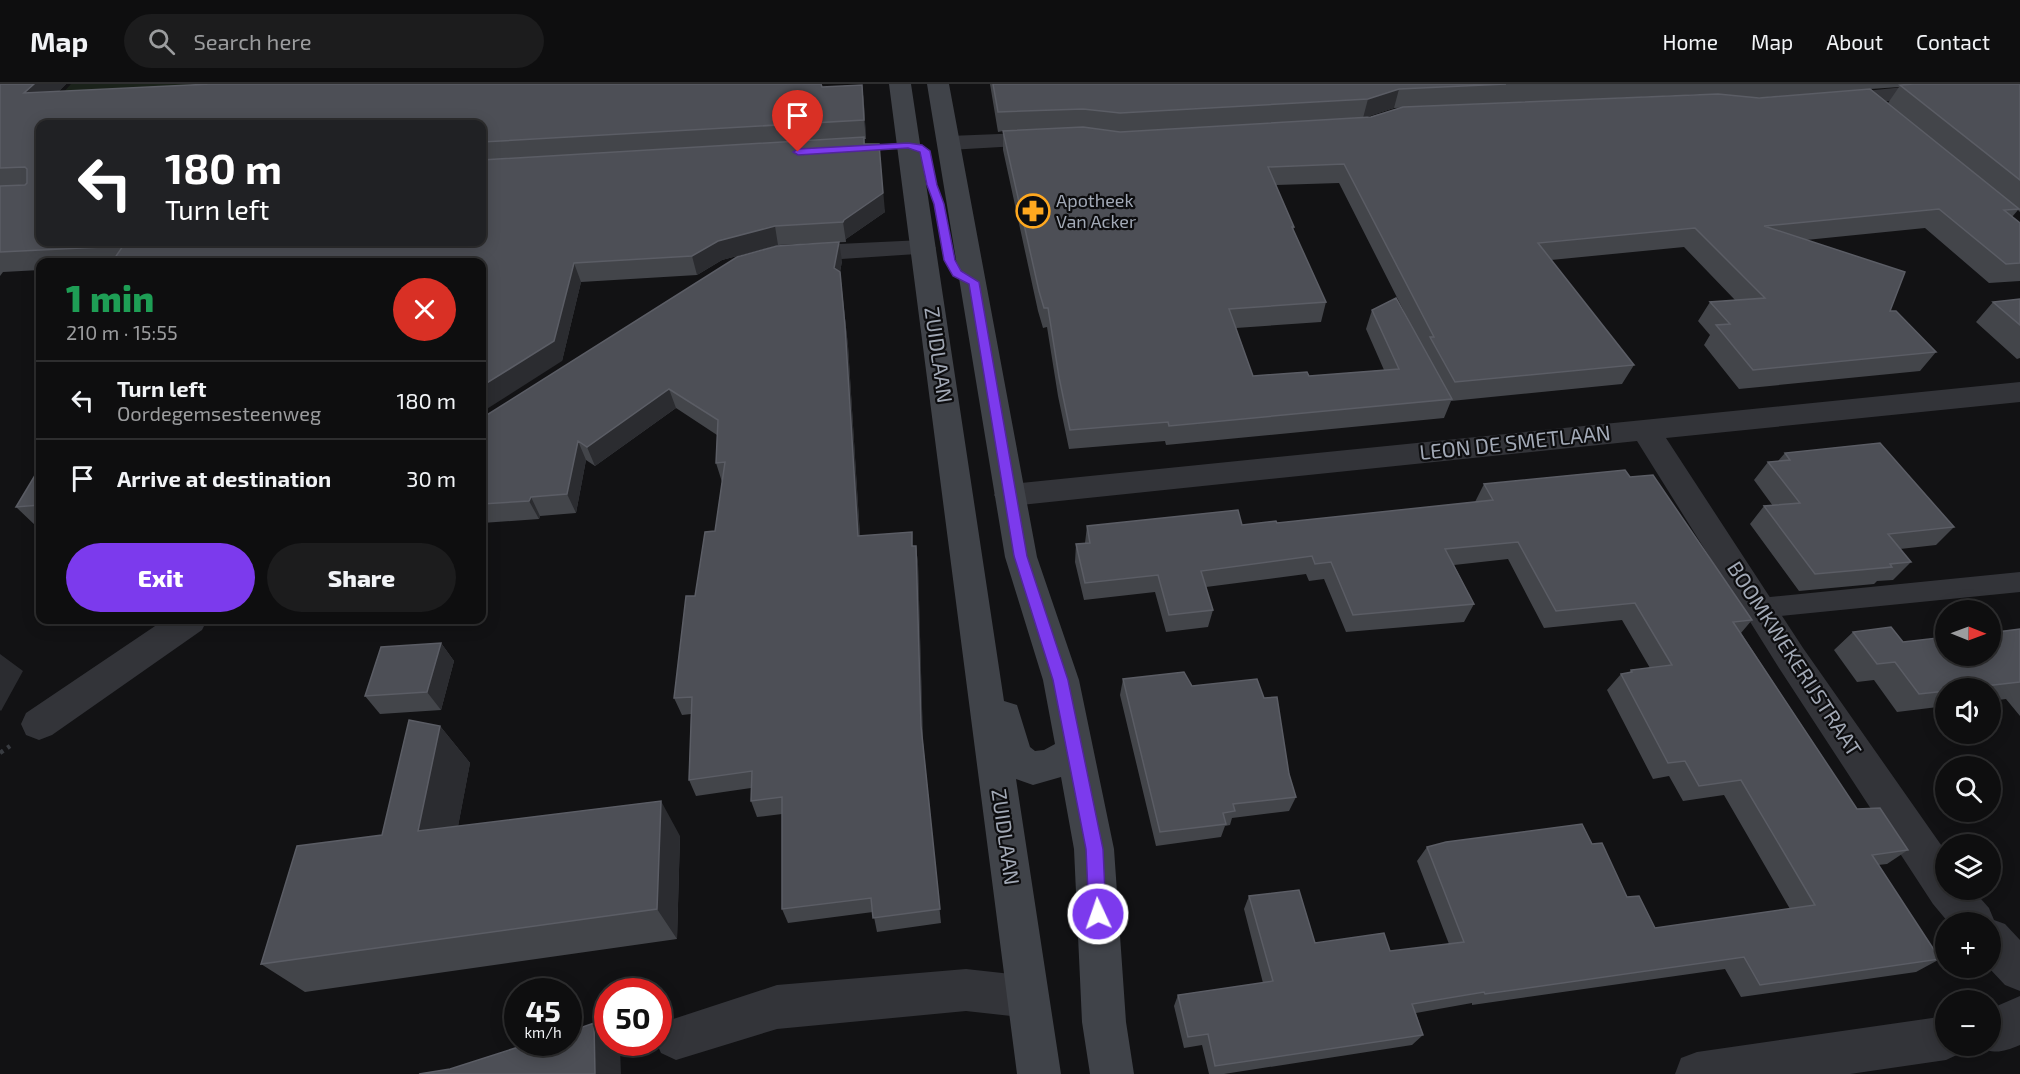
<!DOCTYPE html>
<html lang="en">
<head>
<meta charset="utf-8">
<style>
	:root { --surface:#0e0e0f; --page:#1c1c1d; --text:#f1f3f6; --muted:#9b9c9e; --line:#2e2e2f; --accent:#7c3aed }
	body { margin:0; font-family:"Exo 2",sans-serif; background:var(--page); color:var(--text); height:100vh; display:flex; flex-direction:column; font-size:22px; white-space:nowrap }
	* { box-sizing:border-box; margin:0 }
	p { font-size:20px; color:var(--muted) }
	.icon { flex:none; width:33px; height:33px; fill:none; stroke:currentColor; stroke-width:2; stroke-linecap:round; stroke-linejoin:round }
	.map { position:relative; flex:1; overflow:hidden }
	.sheet { position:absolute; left:36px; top:174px; width:450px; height:366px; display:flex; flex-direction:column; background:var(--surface); border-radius:12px; box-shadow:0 3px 15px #0003,0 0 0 2px var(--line) }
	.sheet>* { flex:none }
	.guide { position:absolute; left:36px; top:36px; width:450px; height:126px; border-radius:12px; box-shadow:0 3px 15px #0003,0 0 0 2px var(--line); background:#202124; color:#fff; overflow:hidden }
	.needle { width:39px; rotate:91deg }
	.controls { position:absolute; left:1935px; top:516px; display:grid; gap:12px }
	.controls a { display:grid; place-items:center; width:66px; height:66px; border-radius:50%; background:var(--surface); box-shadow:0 3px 15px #0003,0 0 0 2px var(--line); font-size:30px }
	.speed { position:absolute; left:504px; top:894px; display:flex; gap:12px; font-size:30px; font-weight:700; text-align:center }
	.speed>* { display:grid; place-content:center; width:78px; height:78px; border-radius:50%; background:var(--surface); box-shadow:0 3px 15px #0003,0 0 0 2px var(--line); line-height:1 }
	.speed small { font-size:15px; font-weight:400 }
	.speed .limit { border:9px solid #d22; background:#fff; color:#111 }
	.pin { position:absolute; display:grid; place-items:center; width:51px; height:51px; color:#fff; margin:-62px -26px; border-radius:50% 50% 50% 0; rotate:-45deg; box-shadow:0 0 6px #0007 }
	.pin .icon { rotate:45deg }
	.me { position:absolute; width:66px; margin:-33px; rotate:357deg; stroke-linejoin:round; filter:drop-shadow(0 0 4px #0008) }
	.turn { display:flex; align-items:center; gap:21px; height:126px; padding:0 30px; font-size:27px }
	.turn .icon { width:78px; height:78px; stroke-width:2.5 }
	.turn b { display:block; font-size:42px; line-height:51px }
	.round { display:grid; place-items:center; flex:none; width:63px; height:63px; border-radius:32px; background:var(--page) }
	.overview { display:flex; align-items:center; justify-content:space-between; height:102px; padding:0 30px }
	h1 { font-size:36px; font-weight:800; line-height:45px; color:#1e9e55 }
	.primary-button { display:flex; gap:12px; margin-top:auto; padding:12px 30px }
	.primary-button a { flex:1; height:69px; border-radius:36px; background:var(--accent); color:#fff; font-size:24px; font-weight:800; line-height:69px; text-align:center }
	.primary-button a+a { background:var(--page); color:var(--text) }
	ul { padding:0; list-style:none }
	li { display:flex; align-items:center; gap:18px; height:78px; padding:0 30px; border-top:2px solid var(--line) }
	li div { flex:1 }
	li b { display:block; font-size:22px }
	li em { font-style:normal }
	header { display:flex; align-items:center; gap:36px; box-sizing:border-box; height:84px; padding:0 30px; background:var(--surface); border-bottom:2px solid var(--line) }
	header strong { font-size:28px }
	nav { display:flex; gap:33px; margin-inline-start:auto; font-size:21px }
	.search { width:420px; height:54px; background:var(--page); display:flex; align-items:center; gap:15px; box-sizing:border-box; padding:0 21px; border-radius:33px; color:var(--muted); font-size:22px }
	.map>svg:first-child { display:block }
	.green { fill:#1a221a }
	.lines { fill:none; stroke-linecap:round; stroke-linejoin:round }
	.path { stroke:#383b40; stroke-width:4.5; stroke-dasharray:4 5; stroke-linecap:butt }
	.lane { fill:#333439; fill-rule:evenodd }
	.street { fill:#333439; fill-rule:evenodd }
	.secondary { fill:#404349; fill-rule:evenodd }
	.wall { fill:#43454a; fill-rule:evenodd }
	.shaded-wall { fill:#2b2c30 }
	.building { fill:#4d4f56; stroke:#5b5d65; stroke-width:1.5 }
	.route { fill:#7c3aed; stroke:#51269a; stroke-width:1.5 }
	.labels { text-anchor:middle; stroke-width:4.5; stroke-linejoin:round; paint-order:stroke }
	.far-poi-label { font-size:18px; fill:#a2a9b6; stroke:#0d0d0f; text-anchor:start }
	.street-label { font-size:21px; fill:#a2a9b6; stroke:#0d0d0f }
</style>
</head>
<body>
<header>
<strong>Map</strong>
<div class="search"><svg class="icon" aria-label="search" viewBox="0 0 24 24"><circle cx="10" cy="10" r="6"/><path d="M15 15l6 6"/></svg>Search here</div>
<nav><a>Home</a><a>Map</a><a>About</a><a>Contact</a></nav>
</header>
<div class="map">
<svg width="2020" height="990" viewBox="0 0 2020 990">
	<rect width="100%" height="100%" fill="#121214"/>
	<path class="green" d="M 71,0 L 203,0 L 199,7 L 61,11 Z"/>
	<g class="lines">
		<path class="path" d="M 0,669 L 10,662"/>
		<path class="lane" d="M 2020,488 L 2020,508 L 1760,534 L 1751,531 L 1747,524 L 1751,517 L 1760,514 Z"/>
		<path class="street" d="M 1953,0 L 2020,0 L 2020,9 L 1904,15 L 1836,24 L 1828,22 L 1825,17 L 1828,12 L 1836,10 L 1904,3 Z
			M 1047,48 L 1055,50 L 1058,55 L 1055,60 L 949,66 L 941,64 L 938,59 L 941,54 L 949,52 Z
			M 923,156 L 932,159 L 936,164 L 932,169 L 796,178 L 787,175 L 783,170 L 787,165 L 796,162 Z
			M 2020,298 L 2020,318 L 1666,354 L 1803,564 L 1946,768 L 1946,806 L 1973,806 L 1989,824 L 1994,836 L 2005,840 L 2020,856 L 2020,907 L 2005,901 L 1989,884 L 1990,884 L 1990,838 L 1948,838 L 1933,820 L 1779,584 L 1637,357 L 1010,422 L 999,419 L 994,411 L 999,403 L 1010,400 Z
			M 164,536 L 207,536 L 202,546 L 52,651 L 39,656 L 26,651 L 21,640 L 26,629 Z
			M 966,885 L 1028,892 L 1043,898 L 1049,913 L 1043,928 L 1028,934 L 966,927 L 777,945 L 676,976 L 661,969 L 656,958 L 658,958 L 661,939 L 777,901 Z
			M 2020,912 L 2020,961 C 2001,969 1994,970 1975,962 L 1990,962 L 1990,925 Z
			M 1946,932 L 1946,962 L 1965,962 L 1961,969 L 1946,976 L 1850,990 L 1675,990 L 1681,974 L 1697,968 Z"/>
		<path class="secondary" d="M 889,0 L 911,0 L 1004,617 L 1017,621 L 1030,663 L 1035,667 L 1044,666 L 1055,660 L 1043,596 L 1005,473 L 927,0 L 949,0 L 1037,473 L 1079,596 L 1114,765 L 1126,938 L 1134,990 L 1090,990 L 1082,938 L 1074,765 L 1061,693 L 1033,701 L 1016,695 L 1061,990 L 1017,990 Z"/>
	</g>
	<path class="wall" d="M 0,0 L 66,0 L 58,8 L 822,3 L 862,1 L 864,20 L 866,55 L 864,55 L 865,60 L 885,128 L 846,155 L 846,158 L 778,161 L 722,176 L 697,191 L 581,198 L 562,277 L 482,178 L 40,178 L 40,186 L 3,188 L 0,192 ZM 482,40 L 482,158 L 40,158 Z
		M 990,0 L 2020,0 L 2020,128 L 2018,126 L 2012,133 L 2020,139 L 2020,197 L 1989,199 L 1925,144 L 1806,156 L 1936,268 L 1920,287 L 1739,305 L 1704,261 L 1710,251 L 1698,237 L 1710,218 L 1735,216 L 1684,163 L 1551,176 L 1634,281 L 1622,300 L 1451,317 L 1444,334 L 1166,361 L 1165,357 L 1069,365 L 1058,312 L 1047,243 L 1043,244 L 1038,227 L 1003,66 L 1003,47 L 998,48 ZM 1899,3 L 1888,19 L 1871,5 ZM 1708,10 L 1371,33 L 1363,34 L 1394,24 ZM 1804,10 L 1759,14 L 1756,14 ZM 1339,99 L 1415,249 L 1372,226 L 1366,245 L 1384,286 L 1309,292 L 1253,292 L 1236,244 L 1321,238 L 1326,218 L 1293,146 L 1294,143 L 1276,101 Z
		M 842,177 L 840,188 L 848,262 L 860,452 L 913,462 L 916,462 L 918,480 L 923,659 L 941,839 L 877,848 L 873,828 L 788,839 L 782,825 L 782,730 L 757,733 L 751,717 L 751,704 L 696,712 L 689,696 L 691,630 L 682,631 L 674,614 L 695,512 L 715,447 L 722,398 L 716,379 L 717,351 L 676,324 L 595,382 L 586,376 L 576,429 L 540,432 L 539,435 L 482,439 L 482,334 Z
		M 2020,215 L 2020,274 L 2017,275 L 1976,238 L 1993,218 Z
		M 1785,369 L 1954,443 L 1936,461 L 1900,465 L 1911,478 L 1893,496 L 1877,497 L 1874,500 L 1799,507 L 1750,440 L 1764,422 L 1773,422 L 1754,396 L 1768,378 L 1778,377 Z
		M 40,383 L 40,442 L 36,442 L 16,423 Z
		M 1630,393 L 1752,536 L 1741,549 L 1857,725 L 1908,766 L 1887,780 L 1878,781 L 1940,875 L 1916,888 L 1741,913 L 1725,885 L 1472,921 L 1472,919 L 1416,929 L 1423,951 L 1412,961 L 1224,990 L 1209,990 L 1202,961 L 1184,964 L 1174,922 L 1178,911 L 1263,899 L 1244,825 L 1249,812 L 1315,859 L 1390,867 L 1449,860 L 1417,777 L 1427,763 L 1592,760 L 1627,813 L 1655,844 L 1790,825 L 1724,711 L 1683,717 L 1669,692 L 1653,695 L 1607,606 L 1621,590 L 1629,589 L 1631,586 L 1650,584 L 1622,536 L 1544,544 L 1508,475 L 1454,481 L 1474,520 L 1464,538 L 1346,548 L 1324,495 L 1309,497 L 1306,490 L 1206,503 L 1213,526 L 1208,543 L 1166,548 L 1155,508 L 1084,516 L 1075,478 L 1076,460 L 1085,459 L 1087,442 L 1242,441 L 1277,439 L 1475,418 L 1484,400 Z
		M 2020,545 L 2020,632 L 2006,615 L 1990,617 L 1990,604 L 1946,604 L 1946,622 L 1897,628 L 1874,596 L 1857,598 L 1834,566 L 1853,548 L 1903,558 Z
		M 441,559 L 454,577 L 441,626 L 380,630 L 365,612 Z
		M 1123,595 L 1192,602 L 1289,690 L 1296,713 L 1289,727 L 1232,734 L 1230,741 L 1225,742 L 1221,753 L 1156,762 L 1120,611 Z
		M 440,642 L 470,679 L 458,742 L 680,752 L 677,855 L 305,908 L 261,880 L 382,751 Z"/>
	<path class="shaded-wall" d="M 34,0 L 66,0 L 38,28 L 24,9 Z
		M 862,1 L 864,20 L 866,55 L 864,36 Z
		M 1399,5 L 1394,24 L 1363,34 L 1368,15 Z
		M 879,60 L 885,128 L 846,155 L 846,158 L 843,138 L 844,136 Z
		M 775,142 L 778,161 L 722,176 L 697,191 L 692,172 L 718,157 Z
		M 839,158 L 842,177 L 840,188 L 848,262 L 861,470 L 858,452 L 834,184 Z
		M 574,179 L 581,198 L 562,277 L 482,328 L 482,302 Z
		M 669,305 L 676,324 L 595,382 L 587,363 Z
		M 578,357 L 586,376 L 576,429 L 567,410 Z
		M 531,413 L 540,432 L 539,435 L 529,417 Z
		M 916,462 L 918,480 L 923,659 L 941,839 L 921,642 Z
		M 441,559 L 454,577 L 441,626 L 427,608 Z
		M 0,570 L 23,587 L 1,627 L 0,626 Z
		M 440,642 L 470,679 L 451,780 L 418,747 Z
		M 661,717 L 680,752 L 677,855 L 657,825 Z
		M 594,939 L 608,953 L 608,958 L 613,958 L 620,965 L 621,990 L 595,990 Z"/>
	<path class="building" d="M 0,0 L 34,0 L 24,9 L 211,0 L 821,0 L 822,3 L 862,1 L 864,36 L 482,58 L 482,40 L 40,40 L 40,158 L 482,158 L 482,76 L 864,53 L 864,60 L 879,60 L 883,109 L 844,136 L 843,138 L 775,142 L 718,157 L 692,172 L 574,179 L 554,257 L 482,302 L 482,178 L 112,178 L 123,162 L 0,168 L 0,102 L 25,101 L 27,99 L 27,85 L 25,83 L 0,84 Z
		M 993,0 L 1506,0 L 1399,5 L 1368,15 L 1120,29 L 1083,25 L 998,28 Z
		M 1914,0 L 2020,0 L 2020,96 L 1900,1 Z
		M 1870,5 L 2019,125 L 2004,126 L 2020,139 L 2020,179 L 2006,180 L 1939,125 L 1764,142 L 1905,188 L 1890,227 L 1896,227 L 1936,268 L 1753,286 L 1716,241 L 1730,240 L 1710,218 L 1765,214 L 1695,144 L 1538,159 L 1634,281 L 1455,298 L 1430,253 L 1434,253 L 1344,80 L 1268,83 L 1294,143 L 1292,143 L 1326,218 L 1229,225 L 1253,292 L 1307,288 L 1309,292 L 1399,285 L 1372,226 L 1396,214 L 1452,315 L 1169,342 L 1168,338 L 1070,346 L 1059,293 L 1048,224 L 1044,224 L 1039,207 L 1003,47 L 1083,43 L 1120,48 L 1371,33 L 1403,23 L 1718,10 L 1759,14 Z
		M 839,158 L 834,184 L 840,188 L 845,242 L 858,452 L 912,448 L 912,462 L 916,462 L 921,642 L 940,825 L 873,834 L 871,814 L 782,825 L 782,713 L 751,717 L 752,687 L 689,696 L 692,613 L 674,614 L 686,512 L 695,512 L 705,448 L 715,447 L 725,378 L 716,379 L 718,336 L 669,305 L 587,363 L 578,357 L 567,410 L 531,413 L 529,417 L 482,420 L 482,334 L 737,173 L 777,162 Z
		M 2020,215 L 2020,241 L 1993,218 Z
		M 1880,359 L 1954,443 L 1888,450 L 1911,478 L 1890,480 L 1892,483 L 1815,490 L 1764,422 L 1800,419 L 1768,378 L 1790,376 L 1785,369 Z
		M 40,383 L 40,421 L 16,423 Z
		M 1625,386 L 1630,393 L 1653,391 L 1752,536 L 1733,538 L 1857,725 L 1880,724 L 1908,766 L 1872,771 L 1940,875 L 1760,901 L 1744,873 L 1485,910 L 1484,908 L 1412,920 L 1423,951 L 1215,982 L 1208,950 L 1188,953 L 1178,911 L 1273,897 L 1249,812 L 1299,806 L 1315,859 L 1384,849 L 1390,867 L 1464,858 L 1427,763 L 1446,758 L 1582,740 L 1592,760 L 1602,759 L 1627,813 L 1639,812 L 1655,844 L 1815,821 L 1741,696 L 1699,702 L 1685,677 L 1668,679 L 1621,590 L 1632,588 L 1631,586 L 1672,581 L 1635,519 L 1556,527 L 1518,458 L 1445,465 L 1474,520 L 1353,531 L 1331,478 L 1315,480 L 1312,472 L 1201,487 L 1213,526 L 1169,531 L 1158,491 L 1085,499 L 1076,460 L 1090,459 L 1087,442 L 1238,426 L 1242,441 L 1276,437 L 1277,439 L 1493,416 L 1484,400 Z
		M 1891,543 L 1903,558 L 1946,553 L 1946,572 L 1990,572 L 1990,549 L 2020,545 L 2020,598 L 1967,604 L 1946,604 L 1946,607 L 1919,610 L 1895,578 L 1877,580 L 1853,548 Z
		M 441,559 L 427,608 L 365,612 L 381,563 Z
		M 1184,588 L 1192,602 L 1257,595 L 1264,614 L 1277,613 L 1289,690 L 1296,713 L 1233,720 L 1235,727 L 1223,729 L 1226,740 L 1160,748 L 1123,595 Z
		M 409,636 L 440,642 L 418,747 L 661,717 L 657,825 L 261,880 L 297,762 L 382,751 Z
		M 594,939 L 595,990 L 419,990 L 450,985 L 534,958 L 568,958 L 568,948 Z"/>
	<path class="route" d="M 908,59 L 922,61 L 930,67 L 937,101 L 944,120 L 955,176 L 961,187 L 979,198 L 1027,472 L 1068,596 L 1103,765 L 1106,830 L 1104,836 L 1098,839 L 1092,836 L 1089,830 L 1086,765 L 1053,596 L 1014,472 L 969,200 L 953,192 L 944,176 L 934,120 L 927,101 L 920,68 L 908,64 L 798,71 L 793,68 L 798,65 Z"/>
	<defs>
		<symbol id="pharmacy-ring" viewBox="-11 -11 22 22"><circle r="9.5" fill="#0d0d0f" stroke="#ffa81f" stroke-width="1.5"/><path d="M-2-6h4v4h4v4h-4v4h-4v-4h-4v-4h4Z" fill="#ffa81f"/></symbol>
	</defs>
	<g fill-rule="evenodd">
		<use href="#pharmacy-ring" x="1014" y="108" width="38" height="38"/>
	</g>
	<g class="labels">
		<g class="far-poi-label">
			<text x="1056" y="123">Apotheek<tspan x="1056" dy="21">Van Acker</tspan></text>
		</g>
		<g class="street-label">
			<text transform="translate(938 271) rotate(82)" y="7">ZUIDLAAN</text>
			<text transform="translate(1515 359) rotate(-6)" y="7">LEON DE SMETLAAN</text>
			<text transform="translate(1794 575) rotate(57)" y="7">BOOMKWEKERIJSTRAAT</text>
			<text transform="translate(1005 753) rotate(82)" y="7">ZUIDLAAN</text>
		</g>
	</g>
</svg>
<div class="controls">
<a><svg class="needle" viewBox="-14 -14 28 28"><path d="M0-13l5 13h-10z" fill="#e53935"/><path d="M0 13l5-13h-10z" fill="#9b9c9e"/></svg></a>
<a><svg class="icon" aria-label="sound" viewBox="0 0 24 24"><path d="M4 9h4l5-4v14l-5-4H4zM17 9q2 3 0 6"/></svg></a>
<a><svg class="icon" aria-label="search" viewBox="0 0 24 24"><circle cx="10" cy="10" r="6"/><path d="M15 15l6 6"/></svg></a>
<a><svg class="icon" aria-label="layers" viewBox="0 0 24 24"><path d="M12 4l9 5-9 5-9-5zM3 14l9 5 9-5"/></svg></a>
<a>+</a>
<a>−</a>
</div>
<div class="speed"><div>45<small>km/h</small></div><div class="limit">50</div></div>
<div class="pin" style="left:798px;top:68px;background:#d93025"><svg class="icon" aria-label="arrive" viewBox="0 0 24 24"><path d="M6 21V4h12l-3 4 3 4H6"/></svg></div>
<svg class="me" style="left:1098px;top:830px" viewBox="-20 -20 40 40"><circle r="17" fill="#7c3aed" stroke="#fff" stroke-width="3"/><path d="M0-11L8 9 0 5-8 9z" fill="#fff"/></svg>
<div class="guide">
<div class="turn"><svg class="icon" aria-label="left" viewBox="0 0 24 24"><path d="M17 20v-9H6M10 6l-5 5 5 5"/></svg><div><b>180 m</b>Turn left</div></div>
</div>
<section class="sheet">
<div class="overview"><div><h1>1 min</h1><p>210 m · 15:55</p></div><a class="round" style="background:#d93025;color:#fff"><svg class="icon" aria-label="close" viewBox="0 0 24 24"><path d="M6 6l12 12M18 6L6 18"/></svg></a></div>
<ul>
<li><svg class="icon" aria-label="left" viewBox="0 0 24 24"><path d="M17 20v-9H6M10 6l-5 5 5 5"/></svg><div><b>Turn left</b><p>Oordegemsesteenweg</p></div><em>180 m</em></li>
<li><svg class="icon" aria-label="arrive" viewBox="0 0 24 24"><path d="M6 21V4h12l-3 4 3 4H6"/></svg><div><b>Arrive at destination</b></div><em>30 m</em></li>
</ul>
<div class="primary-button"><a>Exit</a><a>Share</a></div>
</section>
</div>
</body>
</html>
